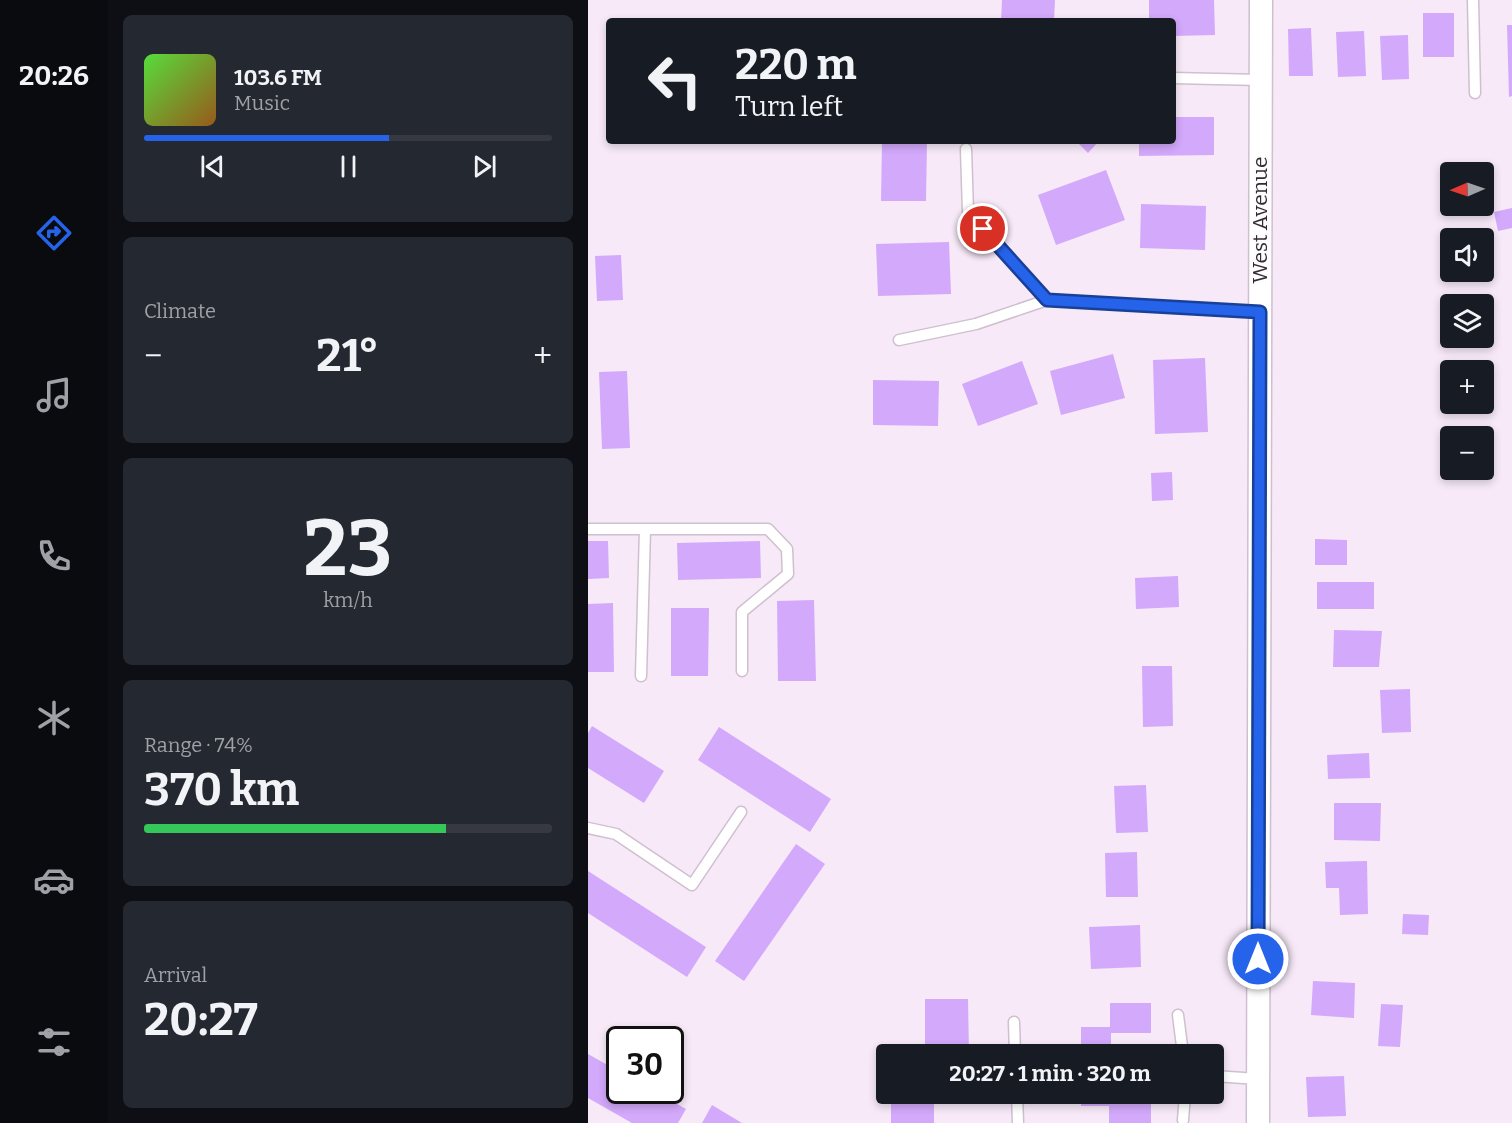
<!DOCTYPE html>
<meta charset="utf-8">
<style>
:root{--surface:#171b24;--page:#242831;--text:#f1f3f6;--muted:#9ea1a6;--line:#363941;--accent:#2563eb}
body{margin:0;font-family:Bitter,serif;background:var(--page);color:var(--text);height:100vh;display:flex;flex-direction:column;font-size:22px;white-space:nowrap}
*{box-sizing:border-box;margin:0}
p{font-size:20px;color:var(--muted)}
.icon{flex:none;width:33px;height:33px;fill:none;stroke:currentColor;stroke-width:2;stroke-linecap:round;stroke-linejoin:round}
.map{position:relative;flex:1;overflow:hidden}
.drawer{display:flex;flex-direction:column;gap:15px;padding:15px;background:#0d0f14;width:480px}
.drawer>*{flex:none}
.guide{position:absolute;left:18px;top:18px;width:570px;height:126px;border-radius:6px;box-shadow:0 3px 9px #0003;background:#171b24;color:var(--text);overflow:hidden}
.needle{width:39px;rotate:268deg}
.tools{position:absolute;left:852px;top:162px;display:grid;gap:12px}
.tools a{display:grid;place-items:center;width:54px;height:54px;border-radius:6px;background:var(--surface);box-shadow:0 3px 9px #0003;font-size:30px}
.speed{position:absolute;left:18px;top:1026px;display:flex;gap:12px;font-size:30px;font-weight:700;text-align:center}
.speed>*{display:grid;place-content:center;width:78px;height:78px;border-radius:50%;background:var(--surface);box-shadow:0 3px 9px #0003;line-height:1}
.speed .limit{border:3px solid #111;border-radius:9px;background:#fff;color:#111}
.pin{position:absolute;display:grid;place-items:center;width:51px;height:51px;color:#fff;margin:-26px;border:3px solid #fff;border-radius:50%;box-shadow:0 2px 6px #0007}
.me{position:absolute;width:66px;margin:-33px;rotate:0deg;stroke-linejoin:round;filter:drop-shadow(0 0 4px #0008)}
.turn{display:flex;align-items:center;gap:21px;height:126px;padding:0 30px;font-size:27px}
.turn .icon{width:78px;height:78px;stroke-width:2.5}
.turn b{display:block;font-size:42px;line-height:51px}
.big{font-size:45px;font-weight:700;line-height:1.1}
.drawer .tile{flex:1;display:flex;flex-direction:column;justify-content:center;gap:9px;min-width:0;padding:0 21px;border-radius:9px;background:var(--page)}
.drawer .dial{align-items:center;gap:0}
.dial b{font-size:78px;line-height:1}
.song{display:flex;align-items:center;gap:18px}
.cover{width:72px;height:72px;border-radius:9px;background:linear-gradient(135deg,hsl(110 70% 55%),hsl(30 70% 35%))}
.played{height:6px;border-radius:3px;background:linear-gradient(90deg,var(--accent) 60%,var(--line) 60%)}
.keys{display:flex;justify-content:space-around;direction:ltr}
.heat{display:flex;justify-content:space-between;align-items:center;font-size:33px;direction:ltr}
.charge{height:9px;border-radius:4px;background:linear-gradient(90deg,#34c759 74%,var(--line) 0)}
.trip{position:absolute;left:288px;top:1044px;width:348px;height:60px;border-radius:6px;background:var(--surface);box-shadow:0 3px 9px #0003;font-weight:700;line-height:60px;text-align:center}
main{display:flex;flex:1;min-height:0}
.dock{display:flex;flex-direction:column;width:108px;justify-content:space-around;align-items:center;background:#090b0e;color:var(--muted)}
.dock .icon{width:42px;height:42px}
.dock .selected{color:var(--accent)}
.dock b{font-size:27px;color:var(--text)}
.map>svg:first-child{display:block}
.building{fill:#d3a9fb}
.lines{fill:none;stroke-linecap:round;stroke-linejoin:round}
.service-casing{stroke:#cec0ce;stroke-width:13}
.minor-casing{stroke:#cec0ce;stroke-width:25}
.service{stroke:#fff;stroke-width:10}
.minor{stroke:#fff;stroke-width:22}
.route-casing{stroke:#184099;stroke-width:15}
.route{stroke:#2563eb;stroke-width:10}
.labels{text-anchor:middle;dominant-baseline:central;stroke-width:4.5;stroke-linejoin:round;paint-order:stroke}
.street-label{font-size:21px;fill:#312b31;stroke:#fdfbfe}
</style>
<main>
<nav class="dock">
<b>20:26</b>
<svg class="icon selected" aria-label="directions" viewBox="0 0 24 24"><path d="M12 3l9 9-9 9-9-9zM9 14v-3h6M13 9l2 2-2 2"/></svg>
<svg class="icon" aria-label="music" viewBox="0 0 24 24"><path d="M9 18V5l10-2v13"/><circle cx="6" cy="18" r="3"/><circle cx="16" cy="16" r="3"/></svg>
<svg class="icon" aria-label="phone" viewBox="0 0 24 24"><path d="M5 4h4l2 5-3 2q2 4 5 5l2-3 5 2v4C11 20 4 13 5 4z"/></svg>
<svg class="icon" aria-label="climate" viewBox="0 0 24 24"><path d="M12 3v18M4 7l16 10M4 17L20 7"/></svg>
<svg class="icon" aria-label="car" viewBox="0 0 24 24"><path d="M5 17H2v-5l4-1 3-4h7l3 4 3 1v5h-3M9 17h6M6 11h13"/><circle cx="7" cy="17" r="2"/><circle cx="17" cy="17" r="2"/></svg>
<svg class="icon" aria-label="filters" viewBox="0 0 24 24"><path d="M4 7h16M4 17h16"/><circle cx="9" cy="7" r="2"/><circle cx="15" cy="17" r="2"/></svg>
</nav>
<section class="drawer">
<div class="tile">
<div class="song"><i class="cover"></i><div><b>103.6 FM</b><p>Music</p></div></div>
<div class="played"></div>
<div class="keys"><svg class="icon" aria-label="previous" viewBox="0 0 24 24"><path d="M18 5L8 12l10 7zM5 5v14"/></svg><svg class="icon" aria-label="pause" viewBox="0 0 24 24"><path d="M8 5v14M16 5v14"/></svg><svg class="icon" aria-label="next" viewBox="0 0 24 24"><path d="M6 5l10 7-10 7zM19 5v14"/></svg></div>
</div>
<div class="tile"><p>Climate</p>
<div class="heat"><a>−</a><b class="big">21°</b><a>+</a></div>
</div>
<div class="tile dial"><b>23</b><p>km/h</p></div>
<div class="tile"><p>Range · 74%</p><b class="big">370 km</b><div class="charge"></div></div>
<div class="tile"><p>Arrival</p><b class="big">20:27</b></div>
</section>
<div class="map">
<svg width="924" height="1123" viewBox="0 0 924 1123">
<rect width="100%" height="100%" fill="#f7e9f8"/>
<!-- building -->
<path class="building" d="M414,0H467L466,21H413Z
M561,0H626L627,35L585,36V21H561Z
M835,13H866V57H835Z
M919,25H924V96L921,97Z
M723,28L725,76H701L700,29Z
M776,31L778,76L750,77L748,32Z
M820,35L821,79L794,80L792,36Z
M585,117H626V155L551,156V141H585Z
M294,141H339L338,201H293Z
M488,141H511L500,153Z
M518,170L537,220L468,245L450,195Z
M553,204L618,206L617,250L552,248Z
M924,208V228L910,231L906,212Z
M361,242L363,294L290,296L288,244Z
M33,255L35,300L9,301L7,256Z
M525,354L537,398L473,415L462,371Z
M617,358L620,432L567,434L565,360Z
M434,361L450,404L390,426L374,384Z
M39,371L42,448L14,449L11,372Z
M285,380L351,381L350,426L285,425Z
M584,472L585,500L564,501L563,473Z
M727,539L759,540V565H727Z
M0,541H20L21,578L0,579Z
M172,541L173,578L90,580L89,543Z
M590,576L591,607L548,609L547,578Z
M729,582H786V609H729Z
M226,600L228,681H190L189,601Z
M25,603L26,672H0V604Z
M83,608H121L120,676H83Z
M746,630L794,631L791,667H745Z
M554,666H584L585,726L555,727Z
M822,689L823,732L794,733L792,690Z
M4,726L76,771L56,803L0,768V733Z
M131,727L243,799L222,832L110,760Z
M781,753L782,778L740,779L739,755Z
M558,785L560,832L528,833L526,786Z
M746,803H793L792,841L746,840Z
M208,844L237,864L156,981L127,961Z
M549,852L550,897H518L517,853Z
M779,861L780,914L752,915L751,888H738L737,862Z
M0,871L118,947L99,977L0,913Z
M815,914L841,915L840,935L814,934Z
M552,925L553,967L503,969L501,927Z
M725,981L767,983L766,1018L723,1015Z
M337,999H380L381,1054H337Z
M522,1003H563V1033H523V1054H493V1027H522Z
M793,1004L815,1005L812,1047L790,1046Z
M0,1054L32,1072V1090H64L98,1109L90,1123H44L0,1098Z
M756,1076L758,1116L720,1117L718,1077Z
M303,1094H346V1123H303Z
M493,1094H523V1103H563V1123H521V1106H493Z
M124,1105L154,1123H114Z"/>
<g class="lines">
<!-- service casing -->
<g class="service-casing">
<path id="service" d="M885,0L887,93
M585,78L673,80
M378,149L380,212L459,300L672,312
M311,340L388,324L459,300
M0,529H180L199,549L200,574L154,612V671
M53,676L57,529
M0,828L28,834L104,885L153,812
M590,1015L595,1054
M426,1022L427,1054
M626,1076L670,1079
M429,1094L430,1123
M595,1120L597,1094"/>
</g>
<!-- minor casing -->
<g class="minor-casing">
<path id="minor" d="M670,1123L673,0"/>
</g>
<!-- service -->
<use href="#service" class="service"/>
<!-- minor -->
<use href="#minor" class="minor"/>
</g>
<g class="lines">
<!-- route casing -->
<g class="route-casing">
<path id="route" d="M395,229L459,300L672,312L670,959"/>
</g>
<!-- route -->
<use href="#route" class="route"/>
</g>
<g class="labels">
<!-- street labels -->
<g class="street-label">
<text transform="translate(672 220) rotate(-90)">West Avenue</text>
</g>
</g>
</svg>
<div class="tools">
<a><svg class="needle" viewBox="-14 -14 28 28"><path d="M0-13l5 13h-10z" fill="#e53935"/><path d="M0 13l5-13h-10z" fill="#9ea1a6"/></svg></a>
<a><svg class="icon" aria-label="sound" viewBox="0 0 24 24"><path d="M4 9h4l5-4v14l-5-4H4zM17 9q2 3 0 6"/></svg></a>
<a><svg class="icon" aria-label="layers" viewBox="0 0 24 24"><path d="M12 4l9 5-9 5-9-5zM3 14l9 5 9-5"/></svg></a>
<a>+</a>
<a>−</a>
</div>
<div class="speed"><div class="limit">30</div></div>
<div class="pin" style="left:395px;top:229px;background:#d93025"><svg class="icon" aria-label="arrive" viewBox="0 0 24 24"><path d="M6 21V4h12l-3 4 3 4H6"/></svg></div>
<svg class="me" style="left:670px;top:959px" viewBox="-20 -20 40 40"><circle r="17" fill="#2563eb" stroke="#fff" stroke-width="3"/><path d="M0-11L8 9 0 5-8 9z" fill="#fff"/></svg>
<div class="trip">20:27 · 1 min · 320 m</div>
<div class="guide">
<div class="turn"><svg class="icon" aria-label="left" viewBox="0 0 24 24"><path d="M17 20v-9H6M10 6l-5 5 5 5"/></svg><div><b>220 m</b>Turn left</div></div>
</div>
</div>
</main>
